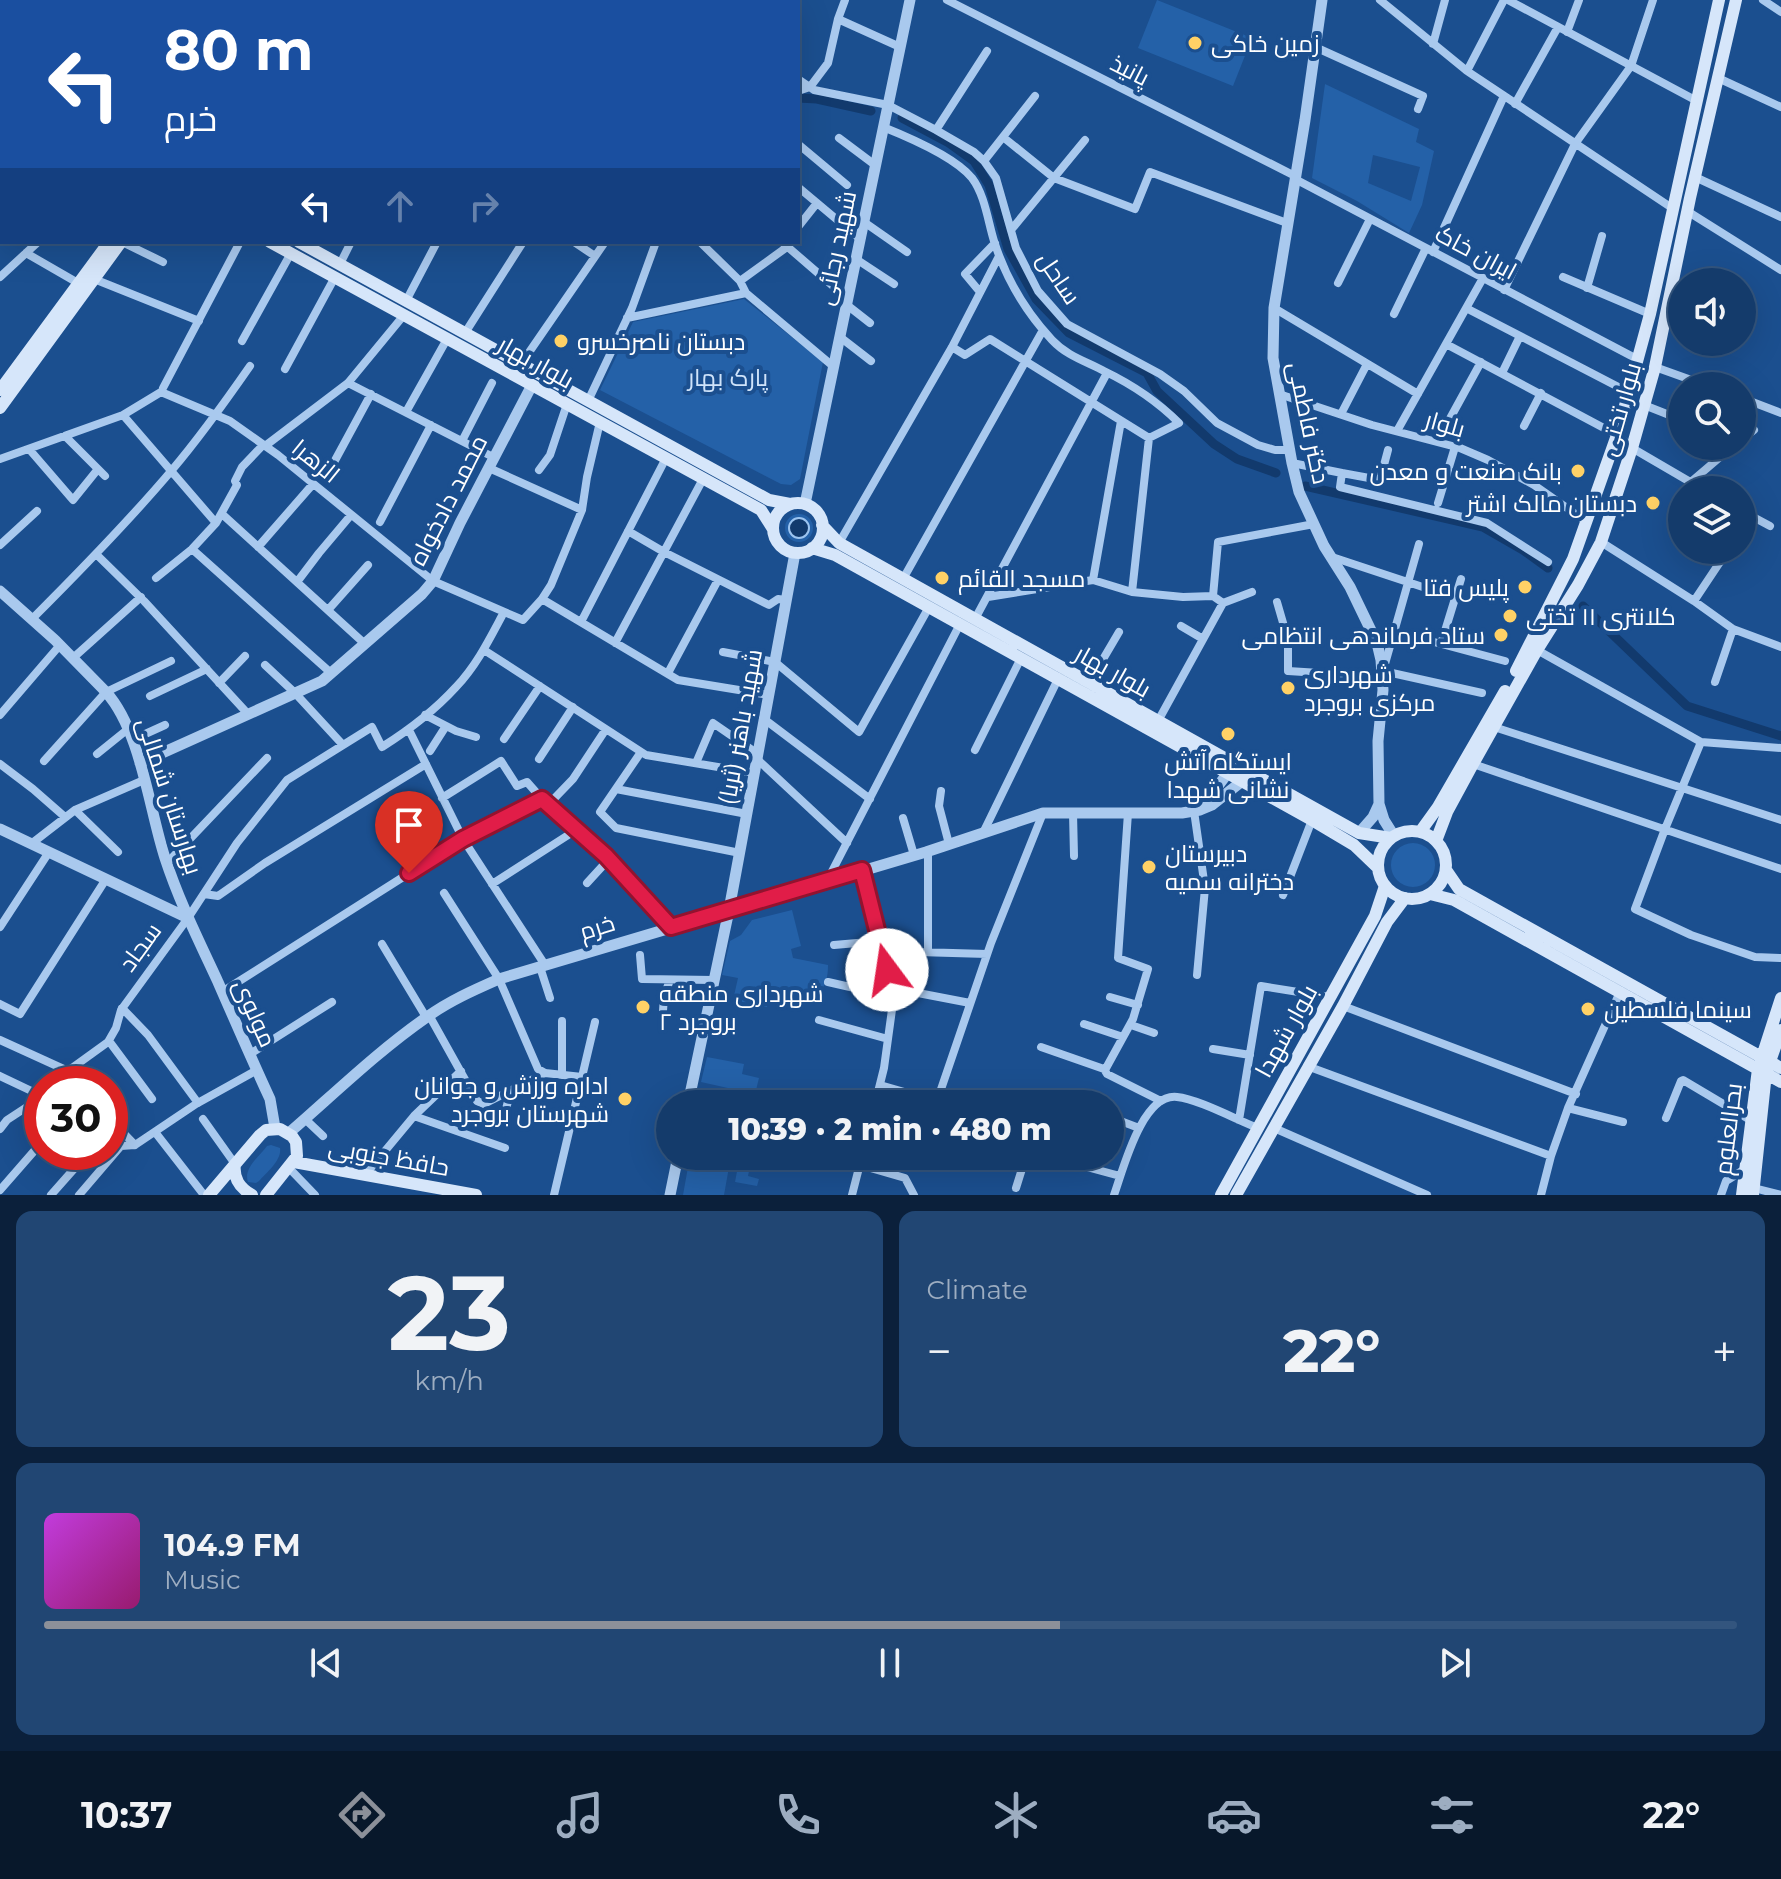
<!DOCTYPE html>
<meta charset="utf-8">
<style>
:root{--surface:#143b6b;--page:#214673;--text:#f1f3f6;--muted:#9dadc1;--line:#33557e;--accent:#8c9099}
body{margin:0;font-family:Montserrat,Cairo,sans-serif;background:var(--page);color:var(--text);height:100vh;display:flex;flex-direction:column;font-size:30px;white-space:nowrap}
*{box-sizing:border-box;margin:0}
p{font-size:26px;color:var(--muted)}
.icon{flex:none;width:44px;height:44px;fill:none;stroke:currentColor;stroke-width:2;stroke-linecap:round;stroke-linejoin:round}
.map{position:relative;height:1195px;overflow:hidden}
.details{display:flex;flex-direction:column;gap:16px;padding:16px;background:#0b203b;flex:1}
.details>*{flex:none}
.guide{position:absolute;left:0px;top:0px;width:800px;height:244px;box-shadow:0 8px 32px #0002,0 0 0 2px var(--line);background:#1a4fa0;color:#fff;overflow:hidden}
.tools{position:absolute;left:1668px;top:268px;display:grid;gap:16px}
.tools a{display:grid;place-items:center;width:88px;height:88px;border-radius:50%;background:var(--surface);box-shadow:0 8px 32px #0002,0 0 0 2px var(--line);font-size:40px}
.speed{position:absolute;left:24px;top:1066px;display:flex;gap:16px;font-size:40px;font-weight:700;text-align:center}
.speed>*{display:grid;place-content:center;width:104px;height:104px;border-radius:50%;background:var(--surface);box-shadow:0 8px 32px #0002,0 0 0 2px var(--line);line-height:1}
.speed .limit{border:12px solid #d22;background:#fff;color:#111}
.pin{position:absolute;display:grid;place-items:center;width:68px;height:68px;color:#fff;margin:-82px -34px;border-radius:50% 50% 50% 0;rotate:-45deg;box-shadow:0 0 8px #0007}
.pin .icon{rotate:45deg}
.me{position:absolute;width:88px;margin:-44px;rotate:346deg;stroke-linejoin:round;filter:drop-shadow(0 0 6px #0008)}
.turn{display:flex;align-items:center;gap:28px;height:168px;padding:0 32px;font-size:36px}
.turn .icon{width:104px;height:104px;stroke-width:2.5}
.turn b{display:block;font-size:56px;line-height:68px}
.lanes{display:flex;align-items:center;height:76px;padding:0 32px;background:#0003;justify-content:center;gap:40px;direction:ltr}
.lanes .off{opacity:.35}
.big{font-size:60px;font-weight:800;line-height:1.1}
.details .tile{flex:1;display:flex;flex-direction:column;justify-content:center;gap:12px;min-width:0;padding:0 28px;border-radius:16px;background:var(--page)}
.details .dial{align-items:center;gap:0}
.dial b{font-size:104px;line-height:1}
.song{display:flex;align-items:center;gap:24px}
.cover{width:96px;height:96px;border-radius:12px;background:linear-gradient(135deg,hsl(290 70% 55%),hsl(320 70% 35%))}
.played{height:8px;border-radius:4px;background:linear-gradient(90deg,var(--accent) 60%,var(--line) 60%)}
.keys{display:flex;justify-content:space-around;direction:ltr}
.heat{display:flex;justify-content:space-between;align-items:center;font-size:44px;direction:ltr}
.details .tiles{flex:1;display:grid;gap:16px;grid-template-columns:1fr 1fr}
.tile:last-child{grid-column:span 2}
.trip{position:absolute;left:656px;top:1090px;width:468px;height:80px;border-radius:40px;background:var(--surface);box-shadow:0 8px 32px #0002,0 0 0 2px var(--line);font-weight:800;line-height:80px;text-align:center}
.menu{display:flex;height:128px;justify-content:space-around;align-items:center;background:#08182b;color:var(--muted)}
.menu .icon{width:56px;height:56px}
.menu .on{color:var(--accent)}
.menu b{font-size:36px;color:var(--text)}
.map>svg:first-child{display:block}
.green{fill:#2461a8;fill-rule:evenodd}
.water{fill:#123a6d;stroke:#9cc4f0;stroke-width:2}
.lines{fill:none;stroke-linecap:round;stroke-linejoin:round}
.canal{stroke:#123a6d;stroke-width:9}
.minor{stroke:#a9c9ee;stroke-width:8}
.tertiary{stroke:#a9c9ee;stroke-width:11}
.secondary{stroke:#d6e6fa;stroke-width:12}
.route-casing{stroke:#92132f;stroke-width:20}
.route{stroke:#e11d48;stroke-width:14}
.poi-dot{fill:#ffd166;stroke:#1b4f8f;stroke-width:3}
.labels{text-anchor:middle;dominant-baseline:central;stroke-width:8;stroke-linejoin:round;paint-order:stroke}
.poi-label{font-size:24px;fill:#fff;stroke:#1b4f8f;text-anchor:start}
.street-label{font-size:24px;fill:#fff;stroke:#1b4f8f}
.park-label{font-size:24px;fill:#cfe3fa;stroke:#1b4f8f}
</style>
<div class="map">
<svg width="1781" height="1195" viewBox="0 0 1781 1195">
<rect width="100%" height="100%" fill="#1b4f8f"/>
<!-- green -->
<path class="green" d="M1157,0L1252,38L1233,86L1138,48Z
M1325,84L1419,129L1416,142L1434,151L1422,205L1409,233L1357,201L1312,178ZM1373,155L1420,167L1411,201L1368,183Z
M744,299L823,362L800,479L791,485L781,484L600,390L633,322Z
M785 528a14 14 0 1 1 28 0a14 14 0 1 1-28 0Z
M1391 865a22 22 0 1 1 44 0a22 22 0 1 1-44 0Z
M792,910L801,946L791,949L793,958L828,965C828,977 826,986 817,996L772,986L767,1007L733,1000L738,978L722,975L730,941L741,935L752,920Z
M707,1057L744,1064L742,1074L759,1078L755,1094L701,1082Z
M271,1145L280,1148C282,1160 267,1172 259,1181L256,1183L248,1182C243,1168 259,1157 267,1146Z
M690,1156H731L724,1195H683Z
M740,1156H752L748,1176L759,1179L757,1186L735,1182Z"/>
<!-- water -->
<path class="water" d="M789 528a10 10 0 1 1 20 0a10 10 0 1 1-20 0Z"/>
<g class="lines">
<!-- canal -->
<path class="canal" d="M438,0L441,2
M798,98L817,99L871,111
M902,118L949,143L974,161L989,185L1008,249L1036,299L1069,333L1147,373L1157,391L1214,444L1237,459L1276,473
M1305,486L1483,527L1523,550L1548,568
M1583,606L1687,706L1781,736"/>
<!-- minor -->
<path class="minor" d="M88,0L93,2
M208,0L211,2
M288,0L292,2
M408,0L411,2
M453,0L456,2
M542,0L545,2
M681,0L684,2
M947,0L1295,176
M1380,0L1467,71L1672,208
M1508,0L1697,101
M1763,0L1781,12
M61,2L62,0
M165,2L166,0
M195,2L197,0
M488,2L489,0
M566,2L567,0
M643,2L644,0
M711,2L712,0
M759,2L761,0
M838,19L900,47
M1567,32L1579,0
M1433,44L1445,0
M1315,47L1423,96L1418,109
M1467,71L1504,0
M1718,78L1781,107
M798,79L814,90L888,105L936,130L974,152L984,161L996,178L1016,248L1038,291L1067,324L1160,374L1184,391L1217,423L1258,445L1275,450H1289
M798,91L810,87L828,63L838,19L845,0
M1515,104L1558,27
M883,127C908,137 955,157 972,178C985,195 988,222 994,241C1006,279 1026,312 1052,340C1067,356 1085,361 1104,371C1131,384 1157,401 1179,423L1149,438
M936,130L987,51
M1003,137L1054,178L1135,209L1150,172L1287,223
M839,138L875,165
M798,144L847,185
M0,160L2,161
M984,161L1035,96
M1695,177L1781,217
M1295,179L1639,360
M798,187L860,239
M1687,211L1781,270
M864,222L907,252
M798,227L817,203
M1011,230L1085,140
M122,242L163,262
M574,242L595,256
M700,242L740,281L746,293
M782,242L848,299
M1433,252L1504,96
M26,253L78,283
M856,259L894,284
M340,264L351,242
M0,277L38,242
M1563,277L1650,314
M94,279L199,321
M740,281L787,247
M1338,283L1370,219
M1587,288L1602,236
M1504,290L1575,144L1631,66L1653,0
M980,292L965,274L995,243
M406,301L437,242
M847,305L870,323
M1274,308L1418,394
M1466,308L1630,393
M1394,314L1426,248
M627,318L746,293L834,367
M465,333L523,242
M840,337L871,361
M242,341L291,253
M1446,344L1617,435L1632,448L1704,490
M952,347L965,355L990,339L1149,438
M521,364L605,242
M1655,367L1708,386
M285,369L335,277
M1502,373L1520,336
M348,383L495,458
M163,388L240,242
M1279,394L1372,425L1460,448L1488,460L1534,485L1587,522
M1742,398L1781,413
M588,401L632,308L656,242
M1644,405L1682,420
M406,412L447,339
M1341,414L1367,364
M123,415L216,523
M1447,424L1481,362
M1524,426L1541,393
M1397,431L1483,278
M65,436L105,476
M1742,439L1754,430
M462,441L492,383
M265,446L348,383L404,315
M29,449L73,500L98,469
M0,459L123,415L161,392L230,421L278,455L433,581L523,620L542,599L551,585L582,510L587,477L600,422
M1292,463L1342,473L1340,487L1487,523L1548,562
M489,468L582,510
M539,470L550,455L567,404
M1342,473L1380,480L1388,450
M326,477L371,394
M1692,481L1733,446
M1438,503L1455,447
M1742,511L1770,526
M222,514L365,644
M380,522L431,425
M1742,528L1750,517
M628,531L664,552L769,605L778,599L786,600
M1681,531L1682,530
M1601,542L1694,601L1733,629L1781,647
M839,543L952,347L999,256
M1419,544L1383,671L1482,693
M0,545L37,511
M258,547L313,484
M192,549L331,673
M96,554L144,601L248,714
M1332,557L1456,598
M156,578L192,549L216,523L237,485L235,481L242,467L263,445
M903,579L1043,330
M1093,580L1121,421
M297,582L319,553L351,515
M1132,592L1149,438
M1213,596L1218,542L1314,524
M988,597L1093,580L1132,592L1183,597L1213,596L1223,603
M542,599L678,680L769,695
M1694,601L1728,550
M1277,602L1288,640V671L1383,677
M328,610L368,565
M32,619C80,571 128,522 172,470C200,437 225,402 250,366
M975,619L1107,373
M581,622L666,458
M1181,626L1203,639
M1393,631L1505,661
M615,643L703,479
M1441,644L1461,579
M484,650L646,755L754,773
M1537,650L1701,742L1781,748
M723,652L775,662L859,732L929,607
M73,658L141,597
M265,665L295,693L343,745
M668,673L718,580
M1715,682L1733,629
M219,683L245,656
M1089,683L1119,632
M150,696L207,669
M0,715L60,645
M425,715L456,731L476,737
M764,719L870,799
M1158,721L1223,603L1252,592
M1494,727L1781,820
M409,730L463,839L545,965
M504,739L540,686
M132,740L165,725
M1701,742L1665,829L1635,909L1691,935L1755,957L1781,958
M975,750L1021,658
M430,751L446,726
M641,752L600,812L616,828L740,853
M97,754L128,729
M539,759L573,707
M757,759L847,843
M44,761L106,692L171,661
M696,763L713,723L758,754
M0,764L33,789L65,817
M1473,764L1781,869
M616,789L747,814
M941,791L939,806L949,844
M442,798L501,761L517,786L527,782L542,799L606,856L671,927
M548,805L573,779L606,729
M75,810L118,852
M1194,811L1205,888L1197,975
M1073,813L1074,856
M903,818L914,855
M983,833L1058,679
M31,844L75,810L144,780
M167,863L267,758
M862,870L894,995L884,1068L875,1104
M827,881L960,624
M587,883L609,859
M492,884L576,830
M444,893L499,979L538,1069L545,1073L582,1077
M204,894L218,896L265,863L426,764
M1283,895L1312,820
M0,927L49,852
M382,944L426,1017
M834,945L880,941
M883,951L987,954
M928,952V851
M640,955L642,979L714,980
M540,967L550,998
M828,982L894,997
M892,988L970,1003
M222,992L463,839L542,799
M1110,997L1138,1005
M0,1004L20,1014L106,879
M1343,1006L1576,1094
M122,1008L148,1035L198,1103
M663,1011L664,996L670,980
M429,1015L477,1101L484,1104L545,1073
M819,1020L888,1039
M1084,1024L1123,1037
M1131,1025L1154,1033
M0,1040L68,1071
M109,1041L152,1099
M1041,1047L1104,1069L1107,1074L1161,1101
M1213,1049L1250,1055
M250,1054L332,1002
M1307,1066L1551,1156
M1105,1070L1133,1019L1148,969L1118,958L1128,813
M66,1073L77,1084
M562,1075V1021
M0,1076L42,1096
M55,1084L72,1068L108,1042L116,1028L121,1010L188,918L237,843L287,780L372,727L382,747C409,730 435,710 456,687C477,665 490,638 504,612
M880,1085L946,1104
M937,1101L991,943L1043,813
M1568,1108L1623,1122
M414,1116L505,1148
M1110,1117L1139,1128
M1666,1118L1681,1081L1683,1080L1752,1121
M110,1119L135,1145
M203,1119L235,1164
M305,1119L323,1136
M1239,1120L1261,986L1330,997
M502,1124L511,1090
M1274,1128L1427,1195
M0,1129L7,1120L42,1097
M155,1132L204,1195
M1046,1156L1120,1176
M860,1165L905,1178L914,1195
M289,1168L315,1195
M365,1175L414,1116L461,1071
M1016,1188L1026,1156
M1754,1188L1781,1195
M0,1190L42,1142
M51,1195L89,1152
M79,1195L121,1146L135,1145L196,1104L257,1070
M554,1195L595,1022
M852,1195L862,1156
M1114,1195C1123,1170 1142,1093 1177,1097C1198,1099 1237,1120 1258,1128
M1541,1195L1551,1156L1568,1108L1620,992
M1721,1195L1726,1181L1745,1169"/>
<!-- tertiary -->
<path class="tertiary" d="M1322,0L1305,120L1274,308L1273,358L1292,463L1299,492L1324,546L1350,587L1377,643L1381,660L1383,690L1378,741L1379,804L1384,820L1394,836
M805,504L910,0
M0,591L55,640L106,692C141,731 149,809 165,858C179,901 199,941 218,982C235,1021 252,1060 270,1099L275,1128
M140,763L322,681L422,594L433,581L460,523L532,385
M1227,774L1200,810L1212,805L1241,782
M0,829L188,918
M1359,833L1373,817L1379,804
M688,1104L729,910L795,553
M289,1133C334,1094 378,1051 427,1017C449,1001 474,990 499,979L926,852L1043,813H1182L1200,810
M670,1195L678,1156"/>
<!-- secondary -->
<path class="secondary" d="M304,2L305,0
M316,2L318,0
M0,74L2,75
M0,91L2,92
M270,242L761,510L773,529
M299,242L769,500L790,504
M0,390L109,242
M0,408L121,242
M773 528a25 25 0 1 1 50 0a25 25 0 1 1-50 0Z
M822,525L839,543L1359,833L1391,838
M812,548L835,555L1312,820L1354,845L1378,868
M1516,671L1573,559L1617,435L1650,314L1719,0
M1378 865a34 34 0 1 1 68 0a34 34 0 1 1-68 0Z
M1420,832L1438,807L1505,691
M1436,841L1447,812L1473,764L1537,650L1578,585L1601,542L1632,448L1655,367L1690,198L1736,0
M1446,870L1459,889L1781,1068
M1430,894L1454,900L1781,1082
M294,1162L476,1195
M235,1164C233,1179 240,1188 252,1195
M209,1195L260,1135L266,1130L280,1129L292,1136L296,1142L297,1156L266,1195
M1221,1195L1375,916L1385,886
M1236,1195L1343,1006L1387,922L1405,898
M1742,1195L1758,1069L1781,998
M1753,1195L1766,1073L1781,1030"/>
</g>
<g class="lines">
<!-- route casing -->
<g class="route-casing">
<path id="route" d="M409,873L463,839L542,799L606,856L671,927L862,870L887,970"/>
</g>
<!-- route -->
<use href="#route" class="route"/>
</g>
<!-- markers -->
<g class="poi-dot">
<circle cx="1195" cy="43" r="8"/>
<circle cx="561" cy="341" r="8"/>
<circle cx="1578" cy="471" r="8"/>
<circle cx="1653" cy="503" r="8"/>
<circle cx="942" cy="578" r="8"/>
<circle cx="1525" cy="587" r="8"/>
<circle cx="1510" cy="616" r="8"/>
<circle cx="1501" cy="635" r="8"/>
<circle cx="1288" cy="688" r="8"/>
<circle cx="1228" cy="734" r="8"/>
<circle cx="1149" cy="867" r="8"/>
<circle cx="643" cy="1007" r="8"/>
<circle cx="1588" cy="1009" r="8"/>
<circle cx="625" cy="1099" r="8"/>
</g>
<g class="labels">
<!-- poi labels -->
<g class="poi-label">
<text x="1211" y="43">زمین خاکی</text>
<text x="577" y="341">دبستان ناصرخسرو</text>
<text x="1562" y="471" text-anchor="end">بانک صنعت و معدن</text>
<text x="1637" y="503" text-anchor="end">دبستان مالک اشتر</text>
<text x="958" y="578">مسجد القائم</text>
<text x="1509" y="587" text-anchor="end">پلیس فتا</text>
<text x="1526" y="616">کلانتری ۱۱ تختی</text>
<text x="1485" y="635" text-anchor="end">ستاد فرماندهی انتظامی</text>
<text x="1304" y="674">شهرداری<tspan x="1304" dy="28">مرکزی بروجرد</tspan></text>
<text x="1228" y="761" text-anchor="middle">ایستگاه آتش<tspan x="1228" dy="28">نشانی شهدا</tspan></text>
<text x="1165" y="853">دبیرستان<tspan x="1165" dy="28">دخترانه سمیه</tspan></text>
<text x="659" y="993">شهرداری منطقه<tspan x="659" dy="28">۲ بروجرد</tspan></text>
<text x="1604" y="1009">سینما فلسطین</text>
<text x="609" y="1085" text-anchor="end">اداره ورزش و جوانان<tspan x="609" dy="28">شهرستان بروجرد</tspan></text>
</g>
<!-- street labels -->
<g class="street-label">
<text transform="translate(1130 70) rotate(27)">پانیذ</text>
<text transform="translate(836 248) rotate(-78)">شهید رجائی</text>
<text transform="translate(1476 252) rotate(28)">ایران خاک</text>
<text transform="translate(1059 278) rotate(56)">ساحل</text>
<text transform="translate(536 362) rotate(29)">بلوار بهار</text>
<text transform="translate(1620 409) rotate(-74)">بلوار تختی</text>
<text transform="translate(1309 423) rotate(78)">دکتر فاطمی</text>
<text transform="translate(1445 424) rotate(16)">بلوار</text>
<text transform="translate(316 461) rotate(39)">الزهرا</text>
<text transform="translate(448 500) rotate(-63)">محمد دادخواه</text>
<text transform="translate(1113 671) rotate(29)">بلوار بهار</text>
<text transform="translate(740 727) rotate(-80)">شهید باهنر (ثریا)</text>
<text transform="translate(170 796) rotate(72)">بهارستان شمالی</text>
<text transform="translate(597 927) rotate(-17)">خرم</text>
<text transform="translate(140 947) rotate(-54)">سجاد</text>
<text transform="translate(255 1013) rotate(66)">مولوی</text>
<text transform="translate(1286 1031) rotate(-61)">بلوار شهدا</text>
<text transform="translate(1728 1129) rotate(-83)">بحرالعلوم</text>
<text transform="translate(389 1157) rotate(10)">حافظ جنوبی</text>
</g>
<!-- park labels -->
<g class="park-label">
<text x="728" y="377">پارک بهار</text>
</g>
</g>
</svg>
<div class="tools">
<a><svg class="icon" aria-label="sound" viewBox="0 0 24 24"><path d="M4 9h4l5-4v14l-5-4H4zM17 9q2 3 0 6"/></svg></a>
<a><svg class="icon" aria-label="search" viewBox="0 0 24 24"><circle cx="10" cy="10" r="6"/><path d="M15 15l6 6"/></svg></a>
<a><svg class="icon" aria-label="layers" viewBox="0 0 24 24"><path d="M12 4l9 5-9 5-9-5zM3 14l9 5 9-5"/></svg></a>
</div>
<div class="speed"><div class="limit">30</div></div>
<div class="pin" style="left:409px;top:873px;background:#d93025"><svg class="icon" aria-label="arrive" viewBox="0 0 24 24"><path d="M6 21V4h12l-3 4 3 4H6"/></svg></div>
<svg class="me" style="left:887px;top:970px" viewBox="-20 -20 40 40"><circle r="19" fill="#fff"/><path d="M0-13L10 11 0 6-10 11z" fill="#e11d48"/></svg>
<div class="trip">10:39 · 2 min · 480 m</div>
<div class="guide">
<div class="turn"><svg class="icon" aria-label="left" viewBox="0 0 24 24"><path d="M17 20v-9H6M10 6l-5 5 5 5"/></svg><div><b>80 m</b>خرم</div></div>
<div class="lanes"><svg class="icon" aria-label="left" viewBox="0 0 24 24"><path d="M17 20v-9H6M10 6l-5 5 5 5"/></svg><svg class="icon off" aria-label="ahead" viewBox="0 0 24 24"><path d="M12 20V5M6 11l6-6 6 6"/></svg><svg class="icon off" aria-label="right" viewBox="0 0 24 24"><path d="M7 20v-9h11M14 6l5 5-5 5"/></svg></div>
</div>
</div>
<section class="details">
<div class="tiles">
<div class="tile dial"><b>23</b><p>km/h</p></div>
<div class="tile"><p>Climate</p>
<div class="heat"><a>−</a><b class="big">22°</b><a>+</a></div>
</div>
<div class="tile">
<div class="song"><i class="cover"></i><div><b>104.9 FM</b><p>Music</p></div></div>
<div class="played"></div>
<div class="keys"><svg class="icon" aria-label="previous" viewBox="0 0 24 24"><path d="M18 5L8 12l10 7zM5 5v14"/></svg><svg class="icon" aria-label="pause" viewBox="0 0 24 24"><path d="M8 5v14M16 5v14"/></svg><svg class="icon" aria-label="next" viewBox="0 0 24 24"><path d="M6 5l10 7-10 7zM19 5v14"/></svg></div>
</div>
</div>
</section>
<nav class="menu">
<b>10:37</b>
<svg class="icon on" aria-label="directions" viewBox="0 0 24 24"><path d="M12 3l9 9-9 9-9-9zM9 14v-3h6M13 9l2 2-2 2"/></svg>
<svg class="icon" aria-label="music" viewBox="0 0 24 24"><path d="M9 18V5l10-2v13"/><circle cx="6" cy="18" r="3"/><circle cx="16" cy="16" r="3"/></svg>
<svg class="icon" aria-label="phone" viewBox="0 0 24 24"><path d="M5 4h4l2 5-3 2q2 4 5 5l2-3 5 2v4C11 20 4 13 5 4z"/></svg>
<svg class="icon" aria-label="climate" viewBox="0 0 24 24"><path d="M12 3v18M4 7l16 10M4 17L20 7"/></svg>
<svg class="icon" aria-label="car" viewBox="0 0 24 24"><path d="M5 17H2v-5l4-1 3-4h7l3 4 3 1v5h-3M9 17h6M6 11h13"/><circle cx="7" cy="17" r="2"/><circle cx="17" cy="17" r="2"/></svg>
<svg class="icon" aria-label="filters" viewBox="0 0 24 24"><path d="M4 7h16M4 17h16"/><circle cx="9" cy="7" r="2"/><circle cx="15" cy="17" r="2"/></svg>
<b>22°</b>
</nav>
